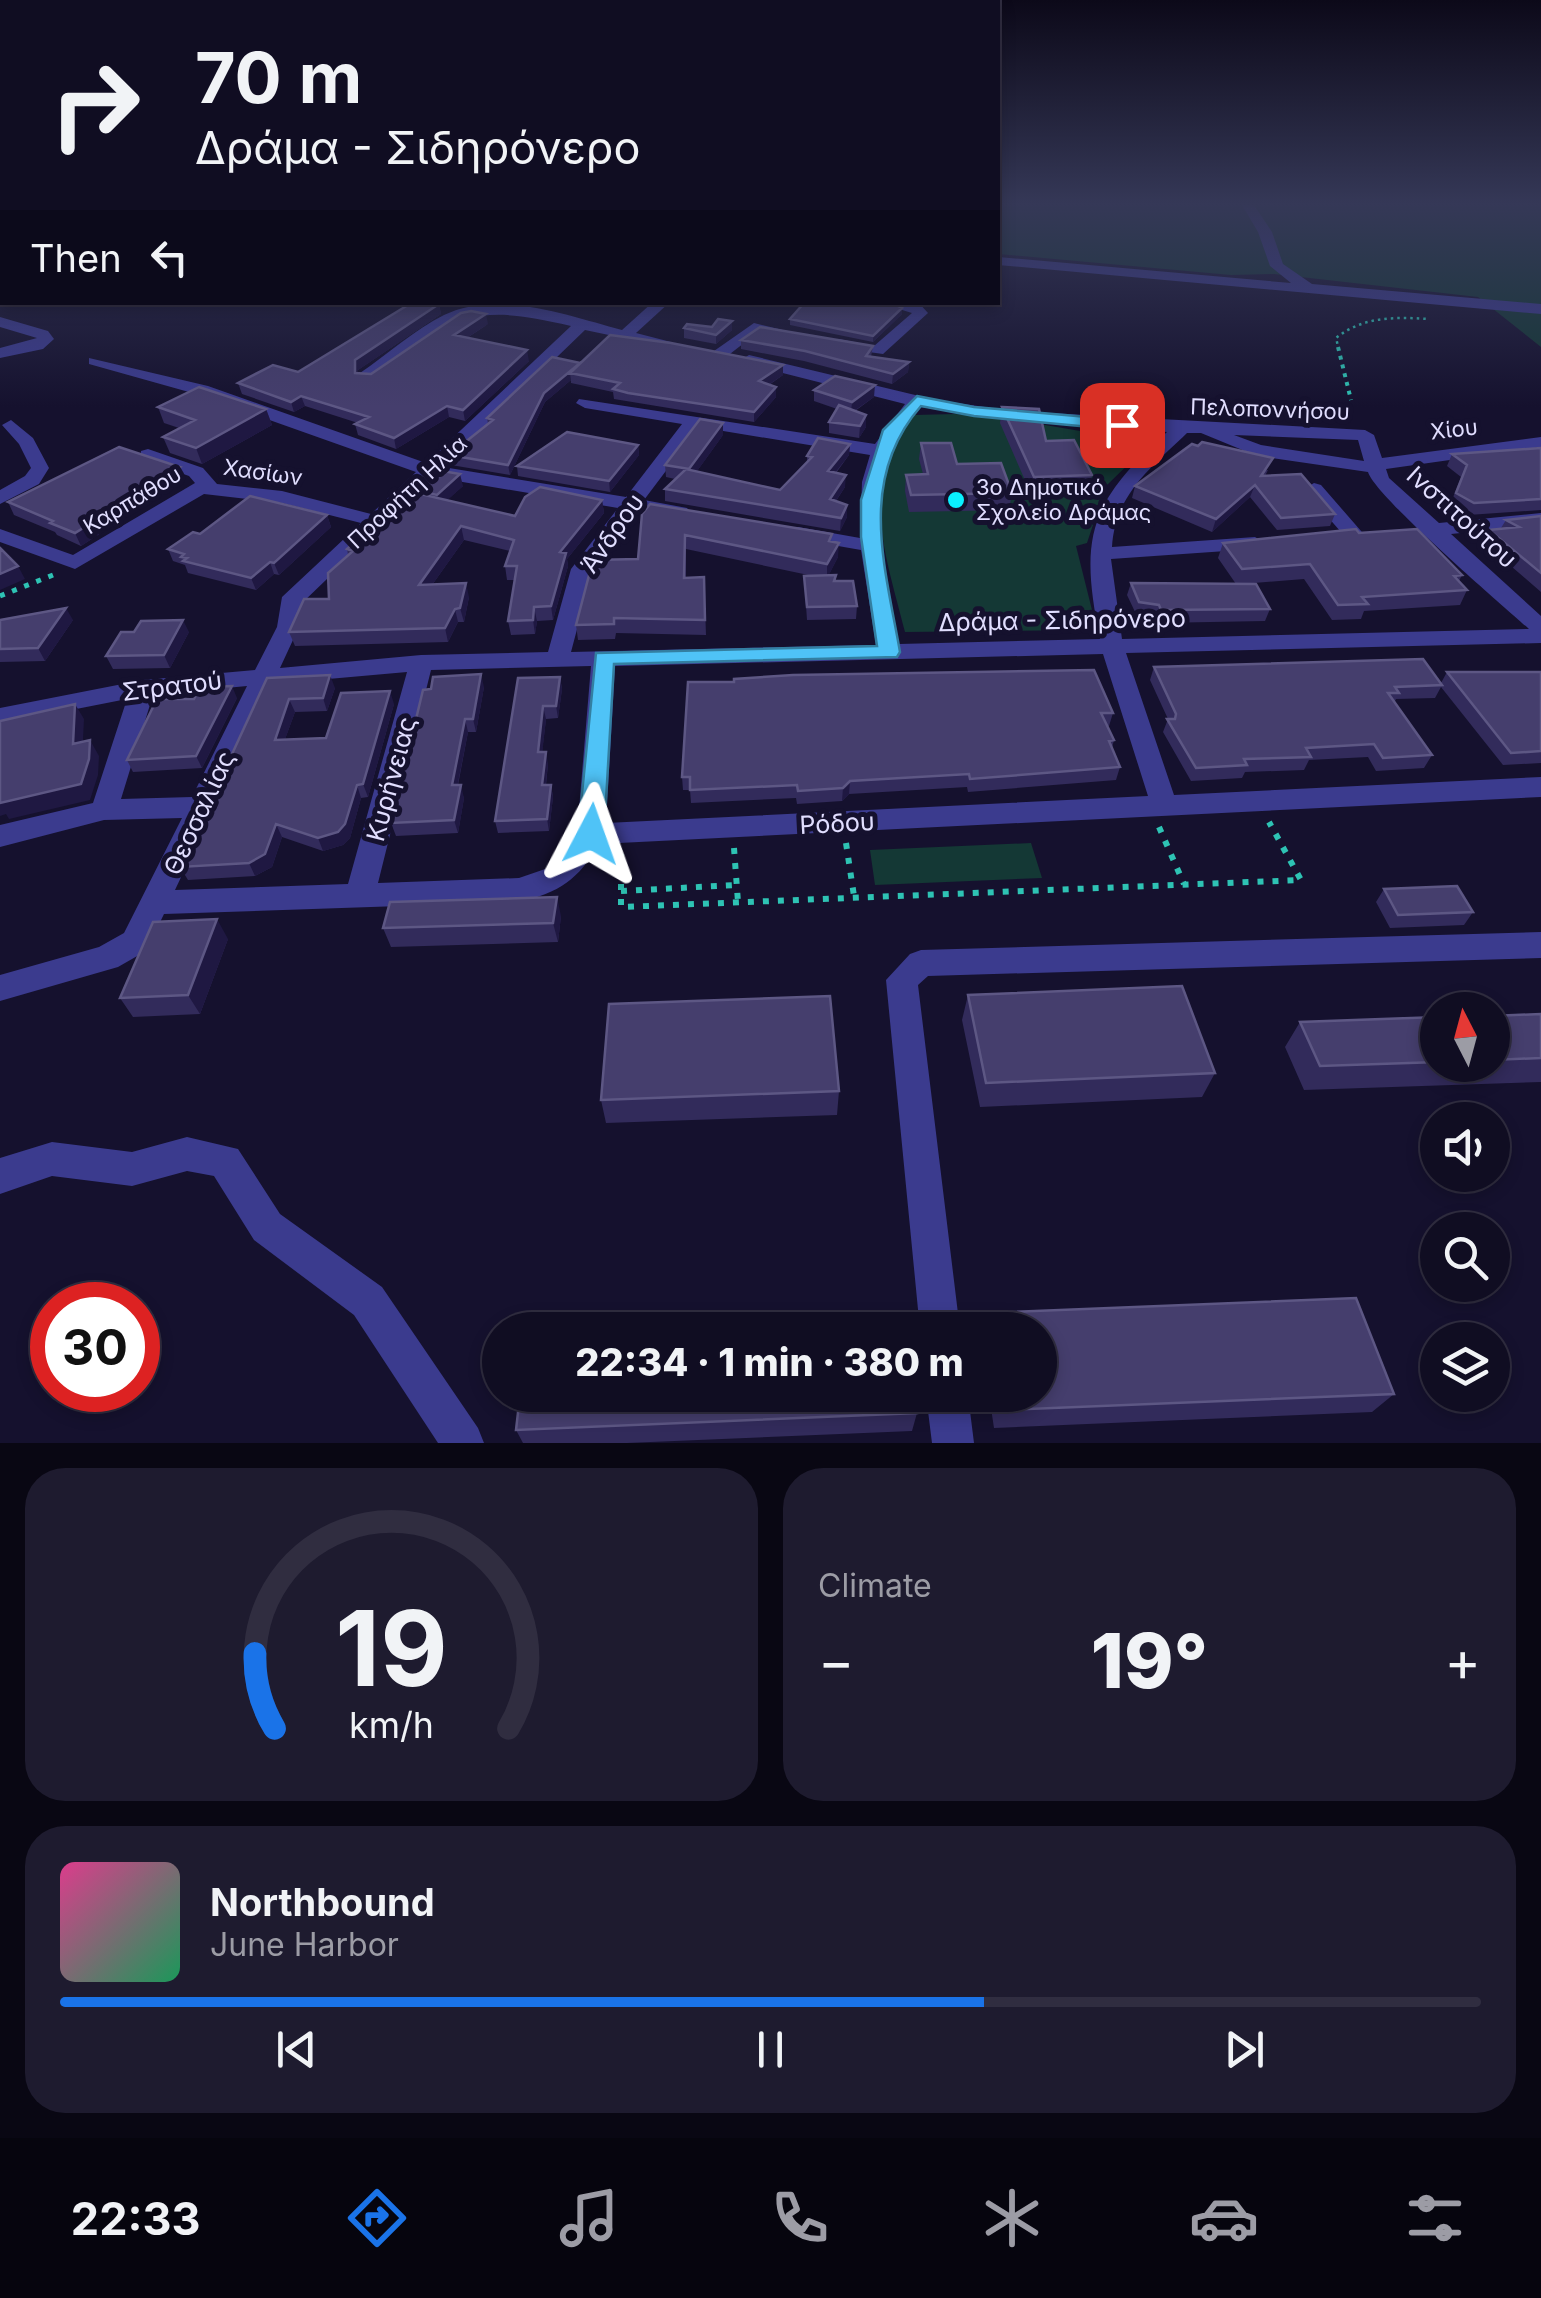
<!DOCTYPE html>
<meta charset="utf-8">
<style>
:root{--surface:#100d22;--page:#1e1b2f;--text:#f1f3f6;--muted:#9c9ca5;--line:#302d40;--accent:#1a73e8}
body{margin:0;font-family:Inter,sans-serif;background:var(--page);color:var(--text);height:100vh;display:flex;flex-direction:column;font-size:38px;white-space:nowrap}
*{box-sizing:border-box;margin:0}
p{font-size:32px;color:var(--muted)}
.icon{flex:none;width:55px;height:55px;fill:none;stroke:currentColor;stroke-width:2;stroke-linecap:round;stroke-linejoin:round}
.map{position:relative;height:1443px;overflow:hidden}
.details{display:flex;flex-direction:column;gap:25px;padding:25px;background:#090713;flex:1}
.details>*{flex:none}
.guide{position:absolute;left:0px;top:0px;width:1000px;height:305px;box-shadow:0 5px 15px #0003,0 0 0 2px var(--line);background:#100d22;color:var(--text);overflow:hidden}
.needle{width:65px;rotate:354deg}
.controls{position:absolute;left:1420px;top:992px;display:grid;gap:20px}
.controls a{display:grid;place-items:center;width:90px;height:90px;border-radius:50%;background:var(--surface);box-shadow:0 5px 15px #0003,0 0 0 2px var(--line);font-size:50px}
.speed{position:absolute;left:30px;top:1282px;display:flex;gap:20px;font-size:50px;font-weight:700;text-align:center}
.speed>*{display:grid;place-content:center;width:130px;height:130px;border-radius:50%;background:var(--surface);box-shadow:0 5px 15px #0003,0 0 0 2px var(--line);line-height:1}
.speed .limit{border:15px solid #d22;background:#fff;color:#111}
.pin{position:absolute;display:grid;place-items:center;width:85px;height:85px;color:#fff;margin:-42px;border-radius:20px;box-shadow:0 5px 15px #0006}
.me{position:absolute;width:110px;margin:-55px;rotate:4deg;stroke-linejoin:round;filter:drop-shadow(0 0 8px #0008)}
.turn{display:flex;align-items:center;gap:35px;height:210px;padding:0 30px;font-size:45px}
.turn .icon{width:130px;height:130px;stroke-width:2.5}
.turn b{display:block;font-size:70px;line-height:85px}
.then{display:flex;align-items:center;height:95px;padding:0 30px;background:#0003;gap:20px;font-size:38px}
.big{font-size:75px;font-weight:800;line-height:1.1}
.details .card{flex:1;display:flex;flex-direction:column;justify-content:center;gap:15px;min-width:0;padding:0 35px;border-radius:40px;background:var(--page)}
.details .dial{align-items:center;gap:0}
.dial svg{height:260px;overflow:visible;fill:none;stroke:var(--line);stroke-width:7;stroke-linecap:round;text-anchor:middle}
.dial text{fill:var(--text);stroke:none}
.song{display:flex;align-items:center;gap:30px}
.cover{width:120px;height:120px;border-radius:15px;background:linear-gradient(135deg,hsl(330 70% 55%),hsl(150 70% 35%))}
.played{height:10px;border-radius:5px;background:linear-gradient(90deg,var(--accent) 65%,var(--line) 65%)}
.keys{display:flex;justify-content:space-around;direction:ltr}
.heat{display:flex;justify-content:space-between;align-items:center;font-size:55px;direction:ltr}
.details .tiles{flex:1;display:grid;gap:25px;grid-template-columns:1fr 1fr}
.card:last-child{grid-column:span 2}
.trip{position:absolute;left:482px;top:1312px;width:575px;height:100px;border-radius:50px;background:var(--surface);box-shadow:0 5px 15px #0003,0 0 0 2px var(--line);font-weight:800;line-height:100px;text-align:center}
.tabs{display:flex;height:160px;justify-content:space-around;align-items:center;background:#06050e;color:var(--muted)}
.tabs .icon{width:70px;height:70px}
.tabs .on{color:var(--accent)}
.tabs b{font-size:45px;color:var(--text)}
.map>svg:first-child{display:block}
.green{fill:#143835}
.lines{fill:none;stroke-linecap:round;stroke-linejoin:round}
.path-far3{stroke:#2ec3b4;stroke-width:2.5;stroke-dasharray:2.5 4;stroke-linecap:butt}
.path-far2{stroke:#2ec3b4;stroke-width:4;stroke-dasharray:4 5;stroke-linecap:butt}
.path-far1{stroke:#2ec3b4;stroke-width:5;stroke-dasharray:5 8;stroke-linecap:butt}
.path{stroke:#2ec3b4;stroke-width:6;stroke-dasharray:6 9;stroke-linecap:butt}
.minor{fill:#3b3b8e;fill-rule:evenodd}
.wall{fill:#322b5b}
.shaded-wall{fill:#1f1842}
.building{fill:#453e6d;stroke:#5d5784;stroke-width:2.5}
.route{fill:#4fc3f7;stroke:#337fa1;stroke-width:2.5}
.poi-dot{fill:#0af0ff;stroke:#15112e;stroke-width:4}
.labels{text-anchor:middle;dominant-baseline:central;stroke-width:10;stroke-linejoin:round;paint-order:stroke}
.far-street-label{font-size:22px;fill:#e1deff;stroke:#15112e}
.far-poi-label{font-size:22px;fill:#e1deff;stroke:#15112e;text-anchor:start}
.street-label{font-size:25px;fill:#e1deff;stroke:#15112e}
</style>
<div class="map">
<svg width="1541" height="1443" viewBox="0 0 1541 1443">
<rect width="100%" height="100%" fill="#15112e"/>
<!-- green -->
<path class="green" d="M998,205H1541V347L1478,297L1274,274L1231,275L998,254Z
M955,414L1004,418L1150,443L1106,486L1087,543L1076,546L1097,630L905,632C886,555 857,485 914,415Z
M1031,843L1042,878L875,885L870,850Z"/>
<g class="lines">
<!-- path-far3 -->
<path class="path-far3" d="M1339,350L1336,338C1363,316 1396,317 1429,319"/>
<!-- path-far2 -->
<path class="path-far2" d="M1338,347L1351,400"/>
<!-- path-far1 -->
<path class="path-far1" d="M0,596L53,575"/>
<!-- path -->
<path class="path" d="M1159,827L1184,884
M846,843L854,896
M734,848L738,902
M621,854V907L1301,880L1269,822
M621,891L737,885"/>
<!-- minor -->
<path class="minor" d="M1242,205H1254L1272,232L1283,264L1312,284L1541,304V314L998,265V257L1291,283L1270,266L1258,232Z
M653,302H670L636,333L671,342V348L585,330L443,467L626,497L682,424L585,408L576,403L579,399L875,444L905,404L743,363L741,360L749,355L936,400L1013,411L1365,430L1374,435L1382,458L1541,437V447L1386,469L1389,478L1439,523L1541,513V525L1451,534L1541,616V643L1126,653L1174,795L1541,777V797L599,844C579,879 559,893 519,902L164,914L146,951L118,967L0,1001V975L99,947L124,933L182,818L104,820L0,847V825L93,803L127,699L0,724V708L143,680L255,670L277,627L282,597L361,523L282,503L204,494L75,569L0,542V529L73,555L195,483L189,476L141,459V451L148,449L203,468L217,484L282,491L371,514L416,472L196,394L89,364V358L208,386L426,463L571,326C462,300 456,320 372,381H360V373C388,354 414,330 444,315C497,289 569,316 622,330ZM921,407L1013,421L1167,432C1089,503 1079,536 1100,639L899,644C884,564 857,473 921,407ZM699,427L870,455L862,482L860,538L798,527L788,533L798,539L861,550L876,645L571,652L593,569L636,511L680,518L690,512L687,508L644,500ZM1187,433H1201L1257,456L1368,472C1376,497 1499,602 1529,629L1122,639L1111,559L1255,549L1265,543L1255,537L1112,547C1115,494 1152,467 1187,433ZM1234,435L1358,440L1364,461L1261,445ZM433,477L618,508L571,569L548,652L421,655L280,668L299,627L301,604ZM1103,654L1148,796L606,823L615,666ZM591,666L577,833L551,867L519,878L378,883L431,670ZM407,672L348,884L175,890L272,684ZM247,686L192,797L121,799L153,695Z
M876,302H918L928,313L883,354L833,347L831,344L839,339L874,346L912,313Z
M0,317L48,331L54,339L43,349L0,358V348L37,338L0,327Z
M754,323L808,336L800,341L757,333L726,357H714V351Z
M11,420L33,438L49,468L39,484L0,504V490L25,476L31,468L19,444L2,425Z
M1314,483L1321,485L1361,531L1364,535L1361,539H1347L1307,493L1304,489Z
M1541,932V958L928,976L918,985L960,1330H920L886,980L910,954L921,950Z
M187,1137L238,1149L280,1214L382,1287L478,1428L484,1443H438L354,1315L254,1240L214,1176L187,1171L132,1186L52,1176L0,1194V1158L52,1142L132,1152Z
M926,1395H968L974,1443H932Z"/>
</g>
<!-- wall -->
<path class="wall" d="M439,304L441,314L358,370V373L371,374L488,324L467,338L529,361L465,421L449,417L396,449L358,435L355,424L358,423L305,406L294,412L242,394L238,383L298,372Z
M902,314L873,342L790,325V319Z
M712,327L732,330L716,344L684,338V328Z
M741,340L873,346L871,357L909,362L908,372L892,384L804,361L741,349Z
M580,363L783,365V375L769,385L776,387V397L754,422L614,399L613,392L571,383V380L545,402L510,475L451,465L449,455L488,424L487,418Z
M814,390L874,397L855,411L866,415V427L859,438L829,433V422L837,409L814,401Z
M158,407L266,409L272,425L202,464L170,453L163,437L179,428L164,423Z
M1002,407L1092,475L1089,492L1031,494L1000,423Z
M723,435L697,471L780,490L807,463V456L850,444L849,455L836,473L845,487L836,501L847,505V517L840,531L665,501V489L675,479L666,477L665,465Z
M921,443L1012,493L1009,510L909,512L905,491L906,475L923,474L919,459Z
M638,445L639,455L610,492L518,476L517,466Z
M1541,448V510L1468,515L1450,505L1461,477L1447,466L1452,454Z
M180,467L185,478L81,546L57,535L55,532L14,515L8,502Z
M1268,470L1265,476L1335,514L1330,526L1277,530L1250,497L1212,532L1132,498L1135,486Z
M463,486L447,500L515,516L602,500L604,513L567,559L568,566L553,620L537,621L535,634L511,635L508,621L515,580H507L505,566L510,551L464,540L432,585L469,597L464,622H458L448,642L295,646L289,632L329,599L348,555L347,549L411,493V489Z
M642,514L832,541L838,557L828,576L836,575V581L857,606L856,619L807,620L804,576H813L686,549V578L704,577L706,635L616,633L615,639L578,640L576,625L638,559Z
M327,515L331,527L279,575L274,574L256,590L188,573L185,565L173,561L168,549L200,534Z
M1541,516V592L1483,542L1489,530L1501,528L1506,520Z
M1359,533L1462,575L1459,581L1467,590L1460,605L1364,611L1361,619L1332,620L1304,579L1242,584L1270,609L1265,621L1157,623L1155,618L1136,614L1127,595L1131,583L1236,584L1218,558L1223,543Z
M0,620H73L45,661L0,662Z
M189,632L170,668L113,669L106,656Z
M1154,667L1441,683L1447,672H1541V763L1503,765L1441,687L1435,698L1396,699L1394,703L1432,755L1424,768L1376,771L1368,757L1309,760L1304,770L1245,772L1242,778L1191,781L1163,732L1168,719L1150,680Z
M560,677L562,689L558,718L546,719L542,752L548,764L546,785H551L553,797L549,831L498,833L495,821L518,678Z
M267,678L335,688L327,711L295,712L285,739L326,738L394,704L368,797L361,798L350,838L343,845L323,851L282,837L272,867L255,876L188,880L180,867Z
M688,682L1113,713L1109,726H1107L1114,740L1112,748L1120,767L1116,780L968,792L967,787L849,794L842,801L797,804L796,798L691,803L690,790H683L682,777Z
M484,687L476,732H468L458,785L464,798L458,833L396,836L391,823L431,689Z
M237,698L202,768L133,772L127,760Z
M1384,889L1473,912L1464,925L1390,928L1376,902Z
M561,916L558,942L391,947L383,928Z
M228,939L200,1014L133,1017L120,998Z
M968,995L1215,1073L1202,1097L980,1107L962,1020Z
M1541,1014V1082L1304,1090L1285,1047L1300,1022L1438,1017V1065H1492V1016Z
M839,1091L837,1115L606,1123L601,1100Z
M986,1313L1394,1394L1372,1412L994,1428L989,1395H1040V1330H980Z
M917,1413L912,1431L627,1443H523L516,1430Z"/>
<!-- shaded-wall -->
<path class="shaded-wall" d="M439,304L441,314L358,370L357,384L355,373V360Z
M902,308V314L873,342V336Z
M486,314L488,324L456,345L454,335Z
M732,321V330L716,344V335Z
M527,350L529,361L465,421L463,410Z
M909,362L908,372L892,384L893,374Z
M580,363L570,373L571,380L545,402L510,475L508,465L544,393Z
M783,365V375L759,391V381Z
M875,385L874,397L851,413L852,402Z
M776,387V397L754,422V412Z
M301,396L305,406L294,412L291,402Z
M447,406L449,417L396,449L394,438Z
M266,409L272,425L202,464L196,448Z
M866,415V427L859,438L860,426Z
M723,423V435L690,481L689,469Z
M850,444L849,455L827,483L828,471Z
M638,445L639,455L610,492L609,481Z
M180,467L185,478L81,546L75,533Z
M460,474L463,486L440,507L437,495Z
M846,475L845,487L829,511L830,499Z
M1255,485L1250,497L1212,532L1216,519Z
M602,500L604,513L567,559L568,566L553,620L551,606L560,552Z
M847,505V517L840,531L841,518Z
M327,515L331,527L279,575L274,563Z
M461,526L464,540L422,599L419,585Z
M839,543L838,557L827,579V564Z
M270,562L274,574L256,590L251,578Z
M18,566L25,579L0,590V574Z
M466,583L469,597L464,622L460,608Z
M534,607L537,621L535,634L533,620Z
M66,608L73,620L45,661L38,648Z
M455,609L458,622L448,642L445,628Z
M183,620L189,632L170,668L164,655Z
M481,674L484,687L476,732L473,719Z
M330,675L335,688L327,711L323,698Z
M560,677L562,689L558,718L556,706Z
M232,686L237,698L202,768L196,756Z
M390,691L394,704L368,797L363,784Z
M289,699L295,712L280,753L275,740Z
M75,704L84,719L82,760L73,744Z
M543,706L546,719L541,765L538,752Z
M465,719L468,732L455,798L452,785Z
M90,740L99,756L98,775L90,800L9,819L6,814L0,816V799Z
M546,752L548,764L544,798L542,785Z
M850,781L849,794L842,801L843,788Z
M357,785L361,798L350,838L343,845L323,851L318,838Z
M461,785L464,798L458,833L454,820Z
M551,785L553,797L549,831L547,819Z
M276,824L282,837L272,867L255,876L249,863Z
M557,897L561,916L558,942L553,923Z
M217,919L228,939L200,1014L188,995Z"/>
<!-- building -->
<path class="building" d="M413,302L439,304L355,360V373L371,374L461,313L471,311L486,314L454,335L527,350L463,410L447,406L394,438L355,424L369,417L301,396L291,402L238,383L273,365L298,372Z
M805,302H890L902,308L873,336L790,319Z
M718,319L732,321L716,335L684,328L687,324L712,327Z
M760,327L873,346L866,356L909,362L893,374L805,351L741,340Z
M610,335L671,343L783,365L759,381L776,387L754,412L628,393L613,389L620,383L570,373Z
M552,357L580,363L544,393L508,465L449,455L493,420L487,418Z
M835,376L875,385L852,402L814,390Z
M199,387L266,409L196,448L163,437L195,420L158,407Z
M839,405L866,415L860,426L829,422Z
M1002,407L1039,409L1046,441L1074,440L1092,475L1034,477Z
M700,419L723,423L689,469L665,465Z
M567,432L638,445L609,481L517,466Z
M818,438L850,444L828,471L846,475L830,499L847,505L841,518L665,489L686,469L780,490L812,457L807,456Z
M1202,442L1273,458L1261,476L1301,474L1335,514L1281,518L1255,485L1216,519L1135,486L1192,444L1198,446Z
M921,443H951L957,464L1001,463L1012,493L911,495L906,475L928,474Z
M119,447L180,467L75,533L50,523L53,521L8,502Z
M1541,448V499L1474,503L1456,493L1467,465L1452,454Z
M431,469L460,474L437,495L411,489Z
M540,487L602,500L560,552L566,553L551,606L534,607L533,620L508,621L517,566H505L514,540L461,526L419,585L466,583L460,608L455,609L445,628L289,632L304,599H329L328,573L353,551L347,549L412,492L515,516L525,497Z
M250,496L327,515L274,563L270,562L251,578L183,561L187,558L181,557L184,554L168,549L193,532L200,534Z
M650,504L832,534L829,541L839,543L827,564L685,535L684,578L704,577L705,620L614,618V624L576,625L593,560L638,559L642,514Z
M1541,516V573L1489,530L1519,527L1506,520Z
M1356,529L1359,533L1417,529L1462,575L1454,576L1467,590L1362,597L1368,604L1338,605L1310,564L1242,569L1223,543Z
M0,548L18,566L0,574Z
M836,575L834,581H853L857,606L807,607L804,576Z
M1131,583L1256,584L1270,609L1161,610L1159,605L1139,602Z
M66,608L38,648L0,649V620Z
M183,620L164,655L106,656L121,632H134L141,621Z
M1423,659L1442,685L1395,687L1399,693H1388L1432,755L1383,758L1374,744L1306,748L1311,757L1244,759L1247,765L1196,768L1167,719H1175L1176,714L1154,667Z
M1094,670L1113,713H1101L1114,740L1109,741L1120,767L970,779L969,774L850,781L843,788L798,791L797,785L690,790V777H682L688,682H734V679L793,675Z
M1447,672H1541V751L1511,753Z
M481,674L473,719H465L452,785H461L454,820L391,823L423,690L431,689L433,677Z
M330,675L323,698L289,699L275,740L326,738L341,693L390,691L363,784L357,785L345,824L338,832L318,838L276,824L265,854L249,863L180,867L267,678Z
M560,677L556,706H543L538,752H546L542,785H551L547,819L495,821L518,678Z
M232,686L196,756L127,760L157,699H194L200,687Z
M75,704L73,744L90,740L89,759L81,784L0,803V721Z
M1457,886L1473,912L1398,915L1384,889Z
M557,897L553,923L383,928L390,902Z
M217,919L188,995L120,998L153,922Z
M1182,986L1215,1073L986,1083L968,995Z
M830,996L839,1091L601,1100L609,1004Z
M1541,1014V1058L1492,1060V1016Z
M1438,1017V1062L1320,1066L1300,1022Z
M1356,1298L1394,1394L1002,1410L999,1395H1040V1330H989L986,1313Z
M906,1316L908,1330H547Z
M520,1395H915L917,1413L516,1430Z"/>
<!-- sky -->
<linearGradient id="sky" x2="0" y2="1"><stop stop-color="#0c0919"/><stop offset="0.5" stop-color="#353857"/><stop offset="1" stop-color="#353857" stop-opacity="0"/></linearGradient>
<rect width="1541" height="407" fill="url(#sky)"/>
<!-- route -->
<path class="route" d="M917,396L974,407L1122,420L1130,425L1122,430L974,416L921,406C857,479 885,566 900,652L897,657L614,664L604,834L600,841H582L578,834L596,653L877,646L861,537V500L883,430Z"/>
<!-- markers -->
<circle class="poi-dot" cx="956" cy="500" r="10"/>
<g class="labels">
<!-- far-street labels -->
<g class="far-street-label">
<text transform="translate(1270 409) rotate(2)">Πελοποννήσου</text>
<text transform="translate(1454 429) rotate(-6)">Χίου</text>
<text transform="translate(263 472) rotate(8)">Χασίων</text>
<text transform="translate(407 492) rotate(-43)">Προφήτη Ηλία</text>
<text transform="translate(132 500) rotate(-31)">Καρπάθου</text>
</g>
<!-- far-poi labels -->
<g class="far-poi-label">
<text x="976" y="487">3ο Δημοτικό<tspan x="976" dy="25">Σχολείο Δράμας</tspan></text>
</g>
<!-- street labels -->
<g class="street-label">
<text transform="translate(1462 517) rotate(42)">Ινστιτούτου</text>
<text transform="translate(612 533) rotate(-55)">Άνδρου</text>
<text transform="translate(1062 620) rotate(-1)">Δράμα - Σιδηρόνερο</text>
<text transform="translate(172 686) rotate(-7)">Στρατού</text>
<text transform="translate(391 779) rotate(-75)">Κυρήνειας</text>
<text transform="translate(199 813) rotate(-65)">Θεσσαλίας</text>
<text transform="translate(837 823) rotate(-3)">Ρόδου</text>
</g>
</g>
</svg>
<div class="controls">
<a><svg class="needle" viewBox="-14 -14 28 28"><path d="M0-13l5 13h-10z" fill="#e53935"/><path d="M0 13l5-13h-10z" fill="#9c9ca5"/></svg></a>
<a><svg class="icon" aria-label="sound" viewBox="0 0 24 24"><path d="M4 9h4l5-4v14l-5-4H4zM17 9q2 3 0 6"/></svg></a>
<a><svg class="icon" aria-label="search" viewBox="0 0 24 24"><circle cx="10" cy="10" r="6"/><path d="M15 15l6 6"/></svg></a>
<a><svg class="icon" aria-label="layers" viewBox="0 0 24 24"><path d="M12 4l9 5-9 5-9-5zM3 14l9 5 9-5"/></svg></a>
</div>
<div class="speed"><div class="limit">30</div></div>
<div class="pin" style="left:1122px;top:425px;background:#d93025"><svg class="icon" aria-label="arrive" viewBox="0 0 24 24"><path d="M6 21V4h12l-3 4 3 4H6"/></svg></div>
<svg class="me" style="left:591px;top:834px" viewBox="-20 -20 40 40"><path d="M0-17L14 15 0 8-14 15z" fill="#4fc3f7" stroke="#fff" stroke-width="4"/></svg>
<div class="trip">22:34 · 1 min · 380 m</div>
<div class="guide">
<div class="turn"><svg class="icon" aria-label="right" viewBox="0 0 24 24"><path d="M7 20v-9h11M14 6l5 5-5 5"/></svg><div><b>70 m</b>Δράμα - Σιδηρόνερο</div></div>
<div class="then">Then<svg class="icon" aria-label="left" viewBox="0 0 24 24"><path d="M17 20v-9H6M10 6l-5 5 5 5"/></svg></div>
</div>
</div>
<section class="details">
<div class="tiles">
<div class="card dial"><svg viewBox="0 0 100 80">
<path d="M14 69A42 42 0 1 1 86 69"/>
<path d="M14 69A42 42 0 0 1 8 46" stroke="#1a73e8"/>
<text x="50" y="56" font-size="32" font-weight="700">19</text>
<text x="50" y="72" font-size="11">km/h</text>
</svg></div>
<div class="card"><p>Climate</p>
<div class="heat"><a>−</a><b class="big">19°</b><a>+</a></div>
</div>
<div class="card">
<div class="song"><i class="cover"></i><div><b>Northbound</b><p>June Harbor</p></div></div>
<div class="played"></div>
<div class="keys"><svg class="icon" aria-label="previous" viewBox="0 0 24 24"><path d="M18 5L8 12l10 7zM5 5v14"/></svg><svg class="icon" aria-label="pause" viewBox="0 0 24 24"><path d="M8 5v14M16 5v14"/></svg><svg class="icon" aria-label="next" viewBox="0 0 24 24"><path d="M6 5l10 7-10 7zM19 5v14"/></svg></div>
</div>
</div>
</section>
<nav class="tabs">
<b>22:33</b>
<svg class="icon on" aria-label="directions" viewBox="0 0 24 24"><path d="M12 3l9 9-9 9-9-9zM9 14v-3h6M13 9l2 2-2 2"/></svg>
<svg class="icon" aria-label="music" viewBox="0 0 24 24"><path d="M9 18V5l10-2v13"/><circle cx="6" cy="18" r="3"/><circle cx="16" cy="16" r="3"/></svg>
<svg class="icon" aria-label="phone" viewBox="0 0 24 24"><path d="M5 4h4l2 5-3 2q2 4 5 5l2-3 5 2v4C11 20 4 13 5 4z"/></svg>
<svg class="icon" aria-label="climate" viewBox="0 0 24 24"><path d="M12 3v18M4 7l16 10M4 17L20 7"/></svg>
<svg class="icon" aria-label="car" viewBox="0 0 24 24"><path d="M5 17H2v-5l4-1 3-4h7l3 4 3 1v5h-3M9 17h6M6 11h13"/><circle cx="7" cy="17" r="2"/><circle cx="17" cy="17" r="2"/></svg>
<svg class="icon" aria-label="filters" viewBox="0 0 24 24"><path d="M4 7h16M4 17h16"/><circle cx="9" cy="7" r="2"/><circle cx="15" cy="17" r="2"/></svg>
</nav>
